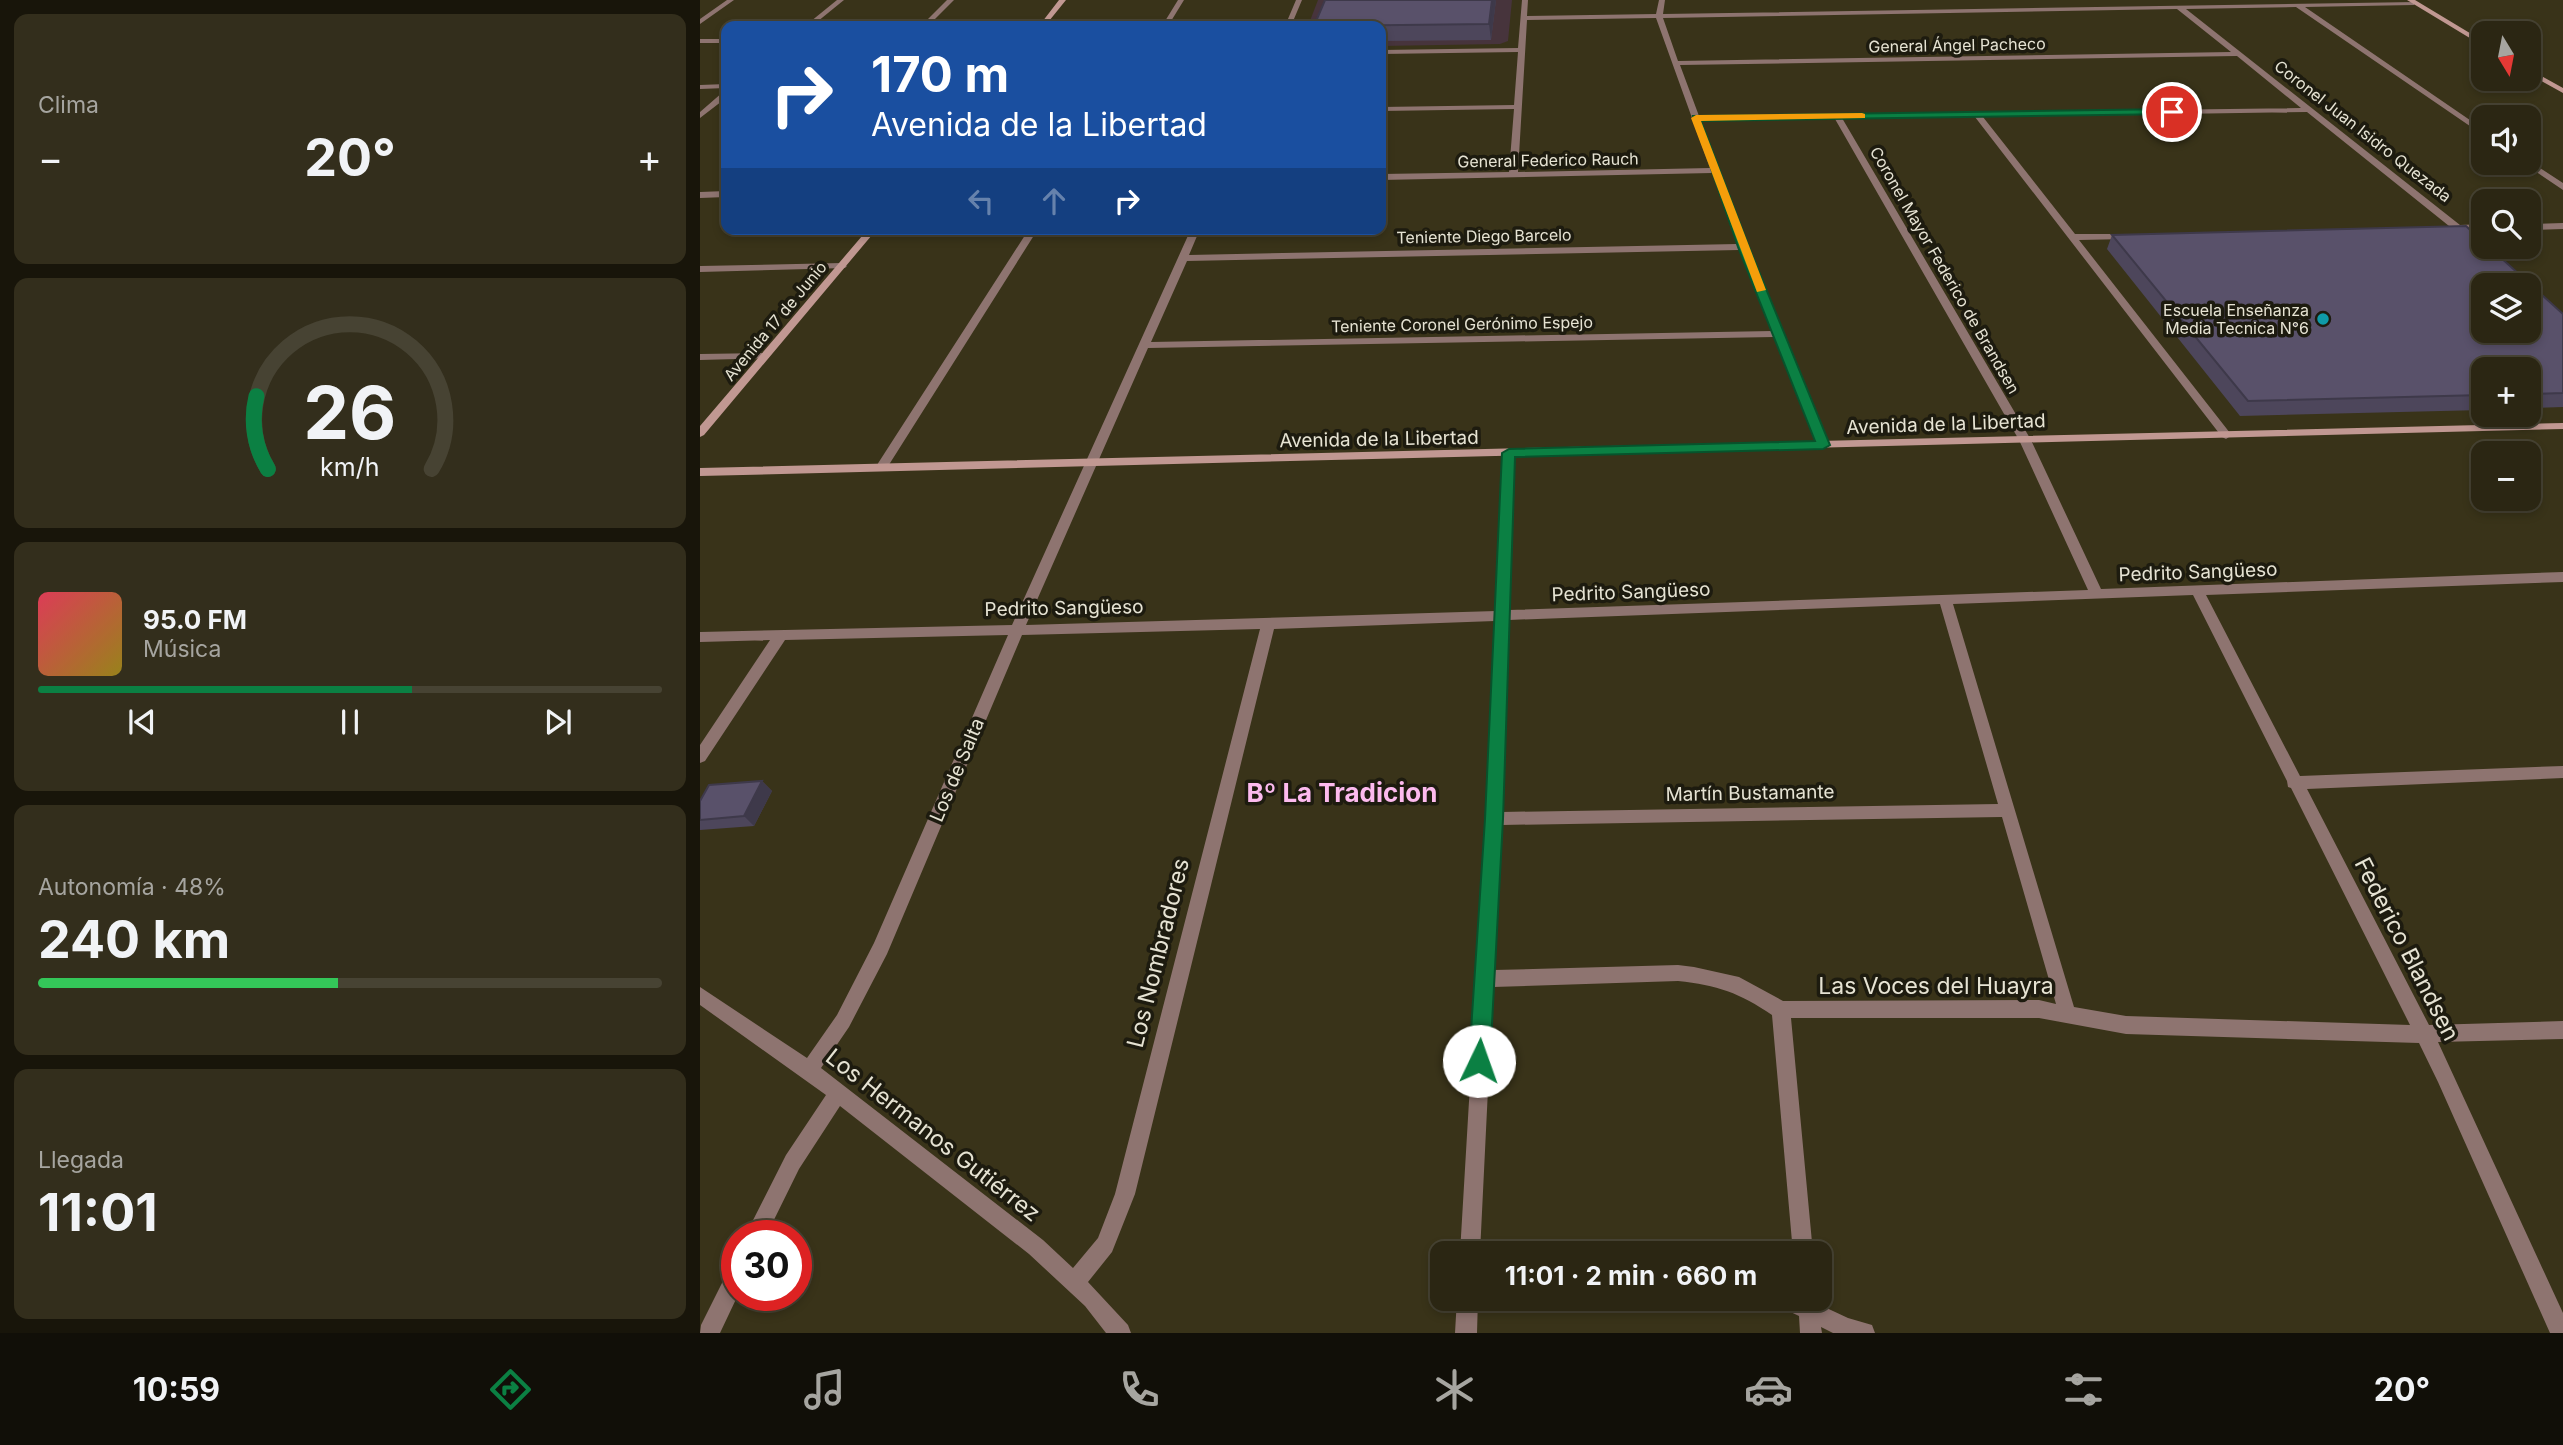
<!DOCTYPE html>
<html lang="es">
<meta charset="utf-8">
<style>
:root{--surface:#2b2613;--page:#332e1c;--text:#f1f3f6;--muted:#a6a5a0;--line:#474333;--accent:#0b8043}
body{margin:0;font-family:Inter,sans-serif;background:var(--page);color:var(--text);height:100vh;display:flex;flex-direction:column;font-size:26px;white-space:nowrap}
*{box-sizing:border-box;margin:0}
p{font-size:23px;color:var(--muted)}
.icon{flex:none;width:38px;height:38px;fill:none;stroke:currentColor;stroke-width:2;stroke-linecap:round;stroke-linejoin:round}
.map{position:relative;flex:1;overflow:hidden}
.sheet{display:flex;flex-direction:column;gap:14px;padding:14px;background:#18150a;width:700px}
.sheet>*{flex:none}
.guide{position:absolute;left:21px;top:21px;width:665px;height:214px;border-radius:14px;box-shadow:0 4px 10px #0003,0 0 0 2px var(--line);background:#1a4fa0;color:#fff;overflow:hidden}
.needle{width:46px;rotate:170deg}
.buttons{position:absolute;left:1771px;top:21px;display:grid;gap:14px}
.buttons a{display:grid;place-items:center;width:70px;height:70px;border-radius:14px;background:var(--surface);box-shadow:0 4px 10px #0003,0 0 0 2px var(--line);font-size:35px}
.speed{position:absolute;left:21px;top:1220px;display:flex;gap:14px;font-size:35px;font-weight:700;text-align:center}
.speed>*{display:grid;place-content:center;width:91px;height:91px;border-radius:50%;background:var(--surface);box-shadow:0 4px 10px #0003,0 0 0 2px var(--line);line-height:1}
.speed .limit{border:10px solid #d22;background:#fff;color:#111}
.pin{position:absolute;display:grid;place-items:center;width:60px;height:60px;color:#fff;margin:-30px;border:4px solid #fff;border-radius:50%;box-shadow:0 2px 7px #0007}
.me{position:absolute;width:77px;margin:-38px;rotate:3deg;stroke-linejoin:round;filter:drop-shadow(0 0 5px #0008)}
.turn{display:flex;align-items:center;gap:24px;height:147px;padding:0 35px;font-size:32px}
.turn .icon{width:91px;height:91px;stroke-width:2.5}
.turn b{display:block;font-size:49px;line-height:60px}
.lanes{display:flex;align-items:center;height:66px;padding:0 35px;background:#0003;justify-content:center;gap:35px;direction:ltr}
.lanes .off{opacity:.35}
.big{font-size:52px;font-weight:700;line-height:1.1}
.sheet .tile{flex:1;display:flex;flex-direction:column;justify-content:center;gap:10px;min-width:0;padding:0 24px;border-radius:14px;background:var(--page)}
.sheet .dial{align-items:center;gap:0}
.dial svg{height:182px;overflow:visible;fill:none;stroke:var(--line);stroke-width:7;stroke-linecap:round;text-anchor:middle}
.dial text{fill:var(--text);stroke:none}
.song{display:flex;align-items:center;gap:21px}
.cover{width:84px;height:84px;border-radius:10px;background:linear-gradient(135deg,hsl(350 70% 55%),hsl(50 70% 35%))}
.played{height:7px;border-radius:4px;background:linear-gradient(90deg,var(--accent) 60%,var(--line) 60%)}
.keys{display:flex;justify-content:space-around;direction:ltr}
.heat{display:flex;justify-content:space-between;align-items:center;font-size:38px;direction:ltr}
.charge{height:10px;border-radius:5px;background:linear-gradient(90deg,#34c759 48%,var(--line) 0)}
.trip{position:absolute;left:730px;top:1241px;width:402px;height:70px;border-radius:14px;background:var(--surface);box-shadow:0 4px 10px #0003,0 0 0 2px var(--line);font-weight:700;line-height:70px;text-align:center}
.menu{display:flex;height:112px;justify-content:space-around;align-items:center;background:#110f08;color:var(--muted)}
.menu .icon{width:49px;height:49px}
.menu .active{color:var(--accent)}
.menu b{font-size:32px;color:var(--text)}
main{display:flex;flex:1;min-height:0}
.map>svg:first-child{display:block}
.education{fill:#47343c}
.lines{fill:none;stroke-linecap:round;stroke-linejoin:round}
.minor{fill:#8e7470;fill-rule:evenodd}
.secondary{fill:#c19892;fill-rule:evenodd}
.wall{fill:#4d465b}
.shaded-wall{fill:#3e394a}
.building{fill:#59516a;stroke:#3e394a;stroke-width:2;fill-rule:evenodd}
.route{fill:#0b8043;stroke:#07532c;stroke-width:2}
.slow{fill:#f59e0b}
.culture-dot{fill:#0f9aa8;stroke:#1d1b0f;stroke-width:2.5}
.labels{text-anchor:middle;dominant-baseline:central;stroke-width:7;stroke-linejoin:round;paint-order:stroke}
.far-street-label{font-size:16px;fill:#e6e3d3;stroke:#1d1b0f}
.far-poi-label{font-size:16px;fill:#e6e3d3;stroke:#1d1b0f;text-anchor:end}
.street-label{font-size:19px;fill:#e6e3d3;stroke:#1d1b0f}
.near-street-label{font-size:23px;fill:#e6e3d3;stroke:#1d1b0f}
.district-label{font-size:26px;font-weight:bold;fill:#fcbaee;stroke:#1d1b0f}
</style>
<main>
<section class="sheet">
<div class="tile"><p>Clima</p>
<div class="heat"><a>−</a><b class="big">20°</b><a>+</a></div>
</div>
<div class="tile dial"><svg viewBox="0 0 100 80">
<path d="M14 69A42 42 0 1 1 86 69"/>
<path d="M14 69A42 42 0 0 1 9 37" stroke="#0b8043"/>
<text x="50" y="56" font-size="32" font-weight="700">26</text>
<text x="50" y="72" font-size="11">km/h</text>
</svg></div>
<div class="tile">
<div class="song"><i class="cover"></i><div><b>95.0 FM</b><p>Música</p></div></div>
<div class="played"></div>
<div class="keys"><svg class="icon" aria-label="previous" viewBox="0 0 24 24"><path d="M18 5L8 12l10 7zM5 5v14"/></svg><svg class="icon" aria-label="pause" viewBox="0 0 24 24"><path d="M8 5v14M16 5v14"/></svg><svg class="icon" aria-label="next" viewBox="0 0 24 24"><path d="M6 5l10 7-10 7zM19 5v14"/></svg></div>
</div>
<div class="tile"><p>Autonomía · 48%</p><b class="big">240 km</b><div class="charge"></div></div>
<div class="tile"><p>Llegada</p><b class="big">11:01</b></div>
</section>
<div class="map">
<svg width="1863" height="1333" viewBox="0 0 1863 1333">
<rect width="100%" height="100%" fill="#393319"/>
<!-- education -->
<path class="education" d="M618,0H812L808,41L800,44L681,46V26H608Z"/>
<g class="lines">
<!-- minor -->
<path class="minor" d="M27,0H34L0,24V19Z
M137,0H144L112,26H105Z
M247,0H254L228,26H221Z
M478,0H484L468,26H462Z
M596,0H602L591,26H585Z
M822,0H828L827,16L956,14L959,0H965L963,14L1716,2L1714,5L1605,7L1783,129V135L1596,7L1486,9L1760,225L1783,224V230H1767L1775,237V241H1769L1754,230L1607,112L1283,117L1375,234H1431V238L1428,239L1379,240L1530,433L1532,435L1526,439L1522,437L1275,117L1142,118L1331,440L1401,589L1863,572V582L1506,595L1600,776L1863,766V778L1607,789L1729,1025L1863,1021V1039L1738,1042L1863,1313V1333H1850L1738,1082L1719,1043L1426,1034L1339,1018H1091L1113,1253H1093L1072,1015C1040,993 1017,985 978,981L793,987L780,1253H760L776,983L774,979L777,973L795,621L574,629L435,1194L412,1252L388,1282L428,1325L431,1333H406L385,1306L329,1254L140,1106L99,1169L66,1236H45L86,1155L126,1095L0,1005V987L107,1058L137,1015L174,943L308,635L85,640L5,761L0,763V745L70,640L0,642V632L312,625L491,229H500L489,255L1037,244L1012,173L681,180V174L809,172L814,109L681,111V107L814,105L818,52L681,54V50L818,48ZM1477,9L1531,52L978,61L963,18ZM956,18L1010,168L818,172L827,20ZM1537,56L1601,108L999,116L980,65ZM1135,119L1319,440L1388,590L809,610L815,453L809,449L803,453L796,611L326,625L448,348L1074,337L1117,445L1119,448H1127L1129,445L1048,247L1001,120ZM1039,250L1072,331L451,342L487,261ZM1493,595L1587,781L1588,787L1591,788L1710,1025L1426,1016L1374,1007L1253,604ZM1240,604L1298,804L802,812L809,620ZM560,629L415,1194L398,1238L373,1268L343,1240L121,1068L149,1027L187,954L322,635ZM1302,817L1356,1004L1339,1000L1083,1001L1039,977L994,967L978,965L794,970L802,825Z
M0,39H26V43H0Z
M26,84V88L0,89V85Z
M23,92H26V98L0,118V112Z
M1829,161L1863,183V190L1823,163Z
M26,191V197L0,198V192Z
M1863,223V229L1829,230V224Z
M329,229H338L185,471H177L175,468Z
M142,263L147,266L145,268L0,272V266Z
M65,353L69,354V358L0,360V354Z
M37,1264L38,1295L20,1333H0L1,1325L30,1267Z
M757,1298H778L777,1333H755Z
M1073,1298H1118V1304L1148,1318L1172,1325L1175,1333H1133L1121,1327L1122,1333H1100L1099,1316L1076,1305Z"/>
<!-- secondary -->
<path class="secondary" d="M359,0H366L345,26H339Z
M1707,0H1715L1783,41V46Z
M1829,69L1863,88V93L1829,74Z
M168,229H177L4,435L0,437V426Z
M1863,423V429L0,476V468Z"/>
</g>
<!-- wall -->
<path class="wall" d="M796,0L791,40L681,41V26H614Z
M1412,235L1863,314V407L1829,408V369H1783V410L1540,416L1407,249Z
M62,781L72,791L54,826L0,830V820Z"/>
<!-- shaded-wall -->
<path class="shaded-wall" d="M792,0H796L791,40L789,24Z
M62,781L72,791L54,826L44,816Z"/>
<!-- building -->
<path class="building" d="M625,0H792L789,24L614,26Z
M1766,226L1783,242V247H1789L1863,314V393L1829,394V369H1783V395L1548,401L1412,235ZM1783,285H1829V331H1783Z
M62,781L44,816L0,820V801L9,785Z"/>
<!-- route -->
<path class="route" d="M1472,109L1476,112L1475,114L1001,121L1049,247L1130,445L1123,449L815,457L803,819L790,1061L787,1068L779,1071L772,1068L769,1061L785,819L802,453L809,449L1115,441L1038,247L993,116Z"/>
<!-- slow -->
<path class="slow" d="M1162,113L1165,114V118L1001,121L1066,290L1057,292L991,118L996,115Z"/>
<!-- markers -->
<circle class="culture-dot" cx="1623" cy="319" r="7"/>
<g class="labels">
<!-- far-street labels -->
<g class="far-street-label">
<text transform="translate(1257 45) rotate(-1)">General Ángel Pacheco</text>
<text transform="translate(1663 131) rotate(38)">Coronel Juan Isidro Quezada</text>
<text transform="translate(848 160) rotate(-1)">General Federico Rauch</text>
<text transform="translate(784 236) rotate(-1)">Teniente Diego Barcelo</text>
<text transform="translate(1245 270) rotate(60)">Coronel Mayor Federico de Brandsen</text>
<text transform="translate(75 321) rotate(-50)">Avenida 17 de Junio</text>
<text transform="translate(762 324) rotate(-1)">Teniente Coronel Gerónimo Espejo</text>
</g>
<!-- far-poi labels -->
<g class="far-poi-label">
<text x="1609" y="310">Escuela Enseñanza<tspan x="1609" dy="18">Media Tecnica N°6</tspan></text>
</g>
<!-- street labels -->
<g class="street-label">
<text transform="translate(1246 424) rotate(-2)">Avenida de la Libertad</text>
<text transform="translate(679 439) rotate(-1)">Avenida de la Libertad</text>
<text transform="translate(1498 572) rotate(-2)">Pedrito Sangüeso</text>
<text transform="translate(931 592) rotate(-2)">Pedrito Sangüeso</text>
<text transform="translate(364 608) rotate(-1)">Pedrito Sangüeso</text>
<text transform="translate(257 770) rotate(-67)">Los de Salta</text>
<text transform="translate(1050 793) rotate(-1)">Martín Bustamante</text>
</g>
<!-- near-street labels -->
<g class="near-street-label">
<text transform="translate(1707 949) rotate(63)">Federico Blandsen</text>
<text transform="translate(458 953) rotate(-76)">Los Nombradores</text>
<text x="1236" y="986">Las Voces del Huayra</text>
<text transform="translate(233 1135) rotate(38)">Los Hermanos Gutiérrez</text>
</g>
<!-- district labels -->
<g class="district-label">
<text x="642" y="792">Bº La Tradicion</text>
</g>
</g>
</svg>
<div class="buttons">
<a><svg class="needle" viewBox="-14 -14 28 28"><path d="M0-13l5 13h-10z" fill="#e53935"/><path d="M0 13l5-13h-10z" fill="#a6a5a0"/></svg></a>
<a><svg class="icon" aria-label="sound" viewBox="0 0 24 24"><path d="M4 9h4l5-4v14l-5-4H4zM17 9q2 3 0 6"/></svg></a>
<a><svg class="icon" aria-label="search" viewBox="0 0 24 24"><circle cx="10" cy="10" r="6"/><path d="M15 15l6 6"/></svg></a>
<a><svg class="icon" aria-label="layers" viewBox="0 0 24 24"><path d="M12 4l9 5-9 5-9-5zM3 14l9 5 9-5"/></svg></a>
<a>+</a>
<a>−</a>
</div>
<div class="speed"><div class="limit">30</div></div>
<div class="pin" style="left:1472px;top:112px;background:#d93025"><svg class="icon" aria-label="arrive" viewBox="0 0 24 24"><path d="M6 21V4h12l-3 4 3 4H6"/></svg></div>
<svg class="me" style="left:779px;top:1061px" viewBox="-20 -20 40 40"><circle r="19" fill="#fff"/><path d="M0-13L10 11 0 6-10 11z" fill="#0b8043"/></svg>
<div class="trip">11:01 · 2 min · 660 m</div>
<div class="guide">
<div class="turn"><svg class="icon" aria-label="right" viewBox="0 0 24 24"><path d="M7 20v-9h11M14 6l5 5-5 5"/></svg><div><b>170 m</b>Avenida de la Libertad</div></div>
<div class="lanes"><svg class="icon off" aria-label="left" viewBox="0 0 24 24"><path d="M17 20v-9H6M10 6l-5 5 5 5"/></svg><svg class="icon off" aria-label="ahead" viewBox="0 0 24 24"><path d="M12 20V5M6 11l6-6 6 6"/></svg><svg class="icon" aria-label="right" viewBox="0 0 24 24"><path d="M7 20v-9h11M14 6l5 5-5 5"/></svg></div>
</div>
</div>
</main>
<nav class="menu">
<b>10:59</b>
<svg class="icon active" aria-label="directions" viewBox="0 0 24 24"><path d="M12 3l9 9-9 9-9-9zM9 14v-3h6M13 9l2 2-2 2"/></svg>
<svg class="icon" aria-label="music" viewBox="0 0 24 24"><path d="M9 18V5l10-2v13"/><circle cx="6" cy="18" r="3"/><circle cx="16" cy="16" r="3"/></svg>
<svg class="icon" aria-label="phone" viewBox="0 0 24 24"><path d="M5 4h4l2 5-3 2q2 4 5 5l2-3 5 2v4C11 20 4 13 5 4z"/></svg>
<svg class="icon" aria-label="climate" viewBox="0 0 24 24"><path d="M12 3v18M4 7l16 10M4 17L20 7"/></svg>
<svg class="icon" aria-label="car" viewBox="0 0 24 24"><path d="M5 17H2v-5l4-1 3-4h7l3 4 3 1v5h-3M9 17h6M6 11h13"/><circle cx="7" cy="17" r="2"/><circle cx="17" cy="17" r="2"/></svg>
<svg class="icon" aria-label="filters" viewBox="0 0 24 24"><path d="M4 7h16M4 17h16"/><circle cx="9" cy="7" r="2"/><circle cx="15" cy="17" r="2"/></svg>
<b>20°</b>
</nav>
